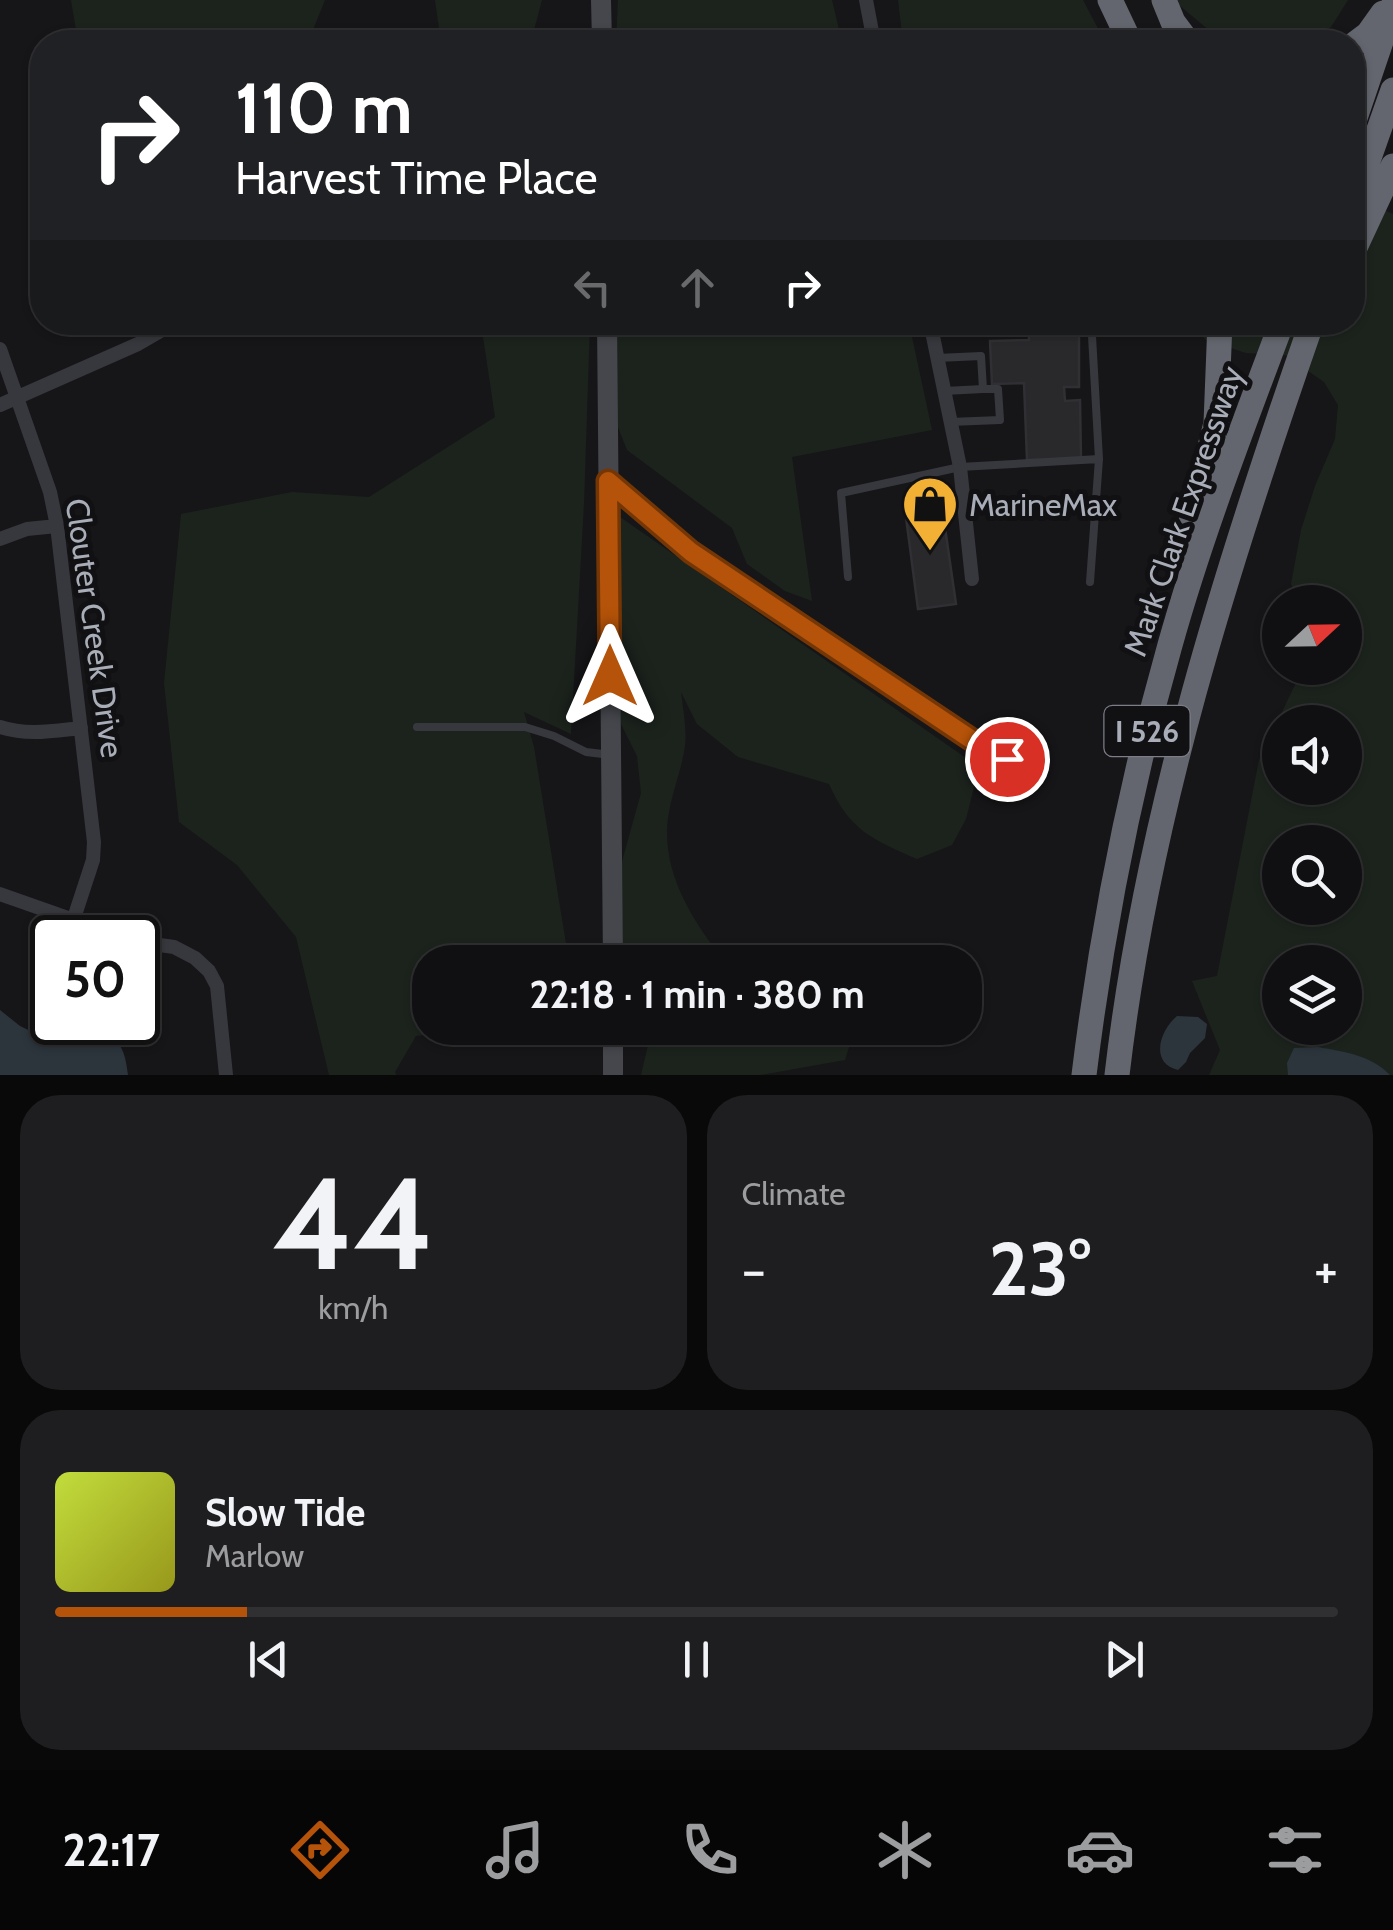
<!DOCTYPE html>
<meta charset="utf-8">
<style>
:root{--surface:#101012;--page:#1e1e20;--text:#f1f3f6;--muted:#9c9d9f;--line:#303032;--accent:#b45309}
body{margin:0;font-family:Cabin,sans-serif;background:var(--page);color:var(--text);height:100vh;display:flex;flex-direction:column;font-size:38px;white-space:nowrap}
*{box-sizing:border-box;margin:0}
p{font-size:32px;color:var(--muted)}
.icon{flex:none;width:55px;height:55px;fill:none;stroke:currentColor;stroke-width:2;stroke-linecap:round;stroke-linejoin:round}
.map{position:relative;height:1075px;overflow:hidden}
.sheet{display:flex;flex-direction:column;gap:20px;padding:20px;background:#09090a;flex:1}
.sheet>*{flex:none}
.top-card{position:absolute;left:30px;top:30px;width:1335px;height:305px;border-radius:40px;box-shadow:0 2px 8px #0004,0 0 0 2px var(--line);background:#202124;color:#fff;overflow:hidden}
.needle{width:65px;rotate:68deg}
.fabs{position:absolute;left:1262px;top:585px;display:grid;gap:20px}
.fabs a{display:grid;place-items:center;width:100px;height:100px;border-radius:50%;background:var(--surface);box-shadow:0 2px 8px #0004,0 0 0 2px var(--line);font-size:50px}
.speed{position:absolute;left:30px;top:915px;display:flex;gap:20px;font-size:50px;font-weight:700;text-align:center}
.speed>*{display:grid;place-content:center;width:130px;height:130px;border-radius:50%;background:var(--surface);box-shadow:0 2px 8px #0004,0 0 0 2px var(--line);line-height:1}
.speed .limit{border:5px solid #111;border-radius:15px;background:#fff;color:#111}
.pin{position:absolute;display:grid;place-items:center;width:85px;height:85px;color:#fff;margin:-42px;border:5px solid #fff;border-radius:50%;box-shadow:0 2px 10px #0007}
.me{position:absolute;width:110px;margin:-55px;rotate:0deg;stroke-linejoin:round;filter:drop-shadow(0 0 8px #0008)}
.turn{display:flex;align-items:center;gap:35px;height:210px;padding:0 40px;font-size:45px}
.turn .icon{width:130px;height:130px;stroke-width:2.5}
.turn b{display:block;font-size:70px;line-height:85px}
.lanes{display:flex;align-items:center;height:95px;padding:0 40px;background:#0003;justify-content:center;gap:50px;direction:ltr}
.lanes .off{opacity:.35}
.big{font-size:75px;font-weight:700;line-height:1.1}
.sheet .tile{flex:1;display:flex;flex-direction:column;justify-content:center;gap:15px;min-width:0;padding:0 35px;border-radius:40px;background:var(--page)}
.sheet .dial{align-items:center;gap:0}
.dial b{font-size:130px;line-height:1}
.song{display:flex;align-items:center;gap:30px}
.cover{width:120px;height:120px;border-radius:15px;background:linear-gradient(135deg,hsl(70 70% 55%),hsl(60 70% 35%))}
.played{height:10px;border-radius:5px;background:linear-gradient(90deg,var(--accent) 15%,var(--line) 15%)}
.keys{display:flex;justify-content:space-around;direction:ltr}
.heat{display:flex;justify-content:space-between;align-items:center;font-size:55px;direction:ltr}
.sheet .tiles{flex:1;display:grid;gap:20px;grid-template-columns:1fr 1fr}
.tile:last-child{grid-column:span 2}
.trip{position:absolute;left:412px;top:945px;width:570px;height:100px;border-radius:40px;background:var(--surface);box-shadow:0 2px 8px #0004,0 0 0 2px var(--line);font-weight:700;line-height:100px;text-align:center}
.tabs{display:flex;height:160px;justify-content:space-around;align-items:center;background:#060607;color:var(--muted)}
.tabs .icon{width:70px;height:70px}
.tabs .current{color:var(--accent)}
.tabs b{font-size:45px;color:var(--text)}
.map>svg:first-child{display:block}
.green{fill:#1c231d;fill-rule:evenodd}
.water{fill:#2c353c}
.building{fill:#29292c;stroke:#303034;stroke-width:2.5}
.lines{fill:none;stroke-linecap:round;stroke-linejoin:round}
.service{stroke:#37383d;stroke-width:8}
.minor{stroke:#37383d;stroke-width:14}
.secondary{stroke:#45474d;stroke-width:20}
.motorway{stroke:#63666e;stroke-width:25}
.route-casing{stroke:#753606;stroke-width:25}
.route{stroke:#b45309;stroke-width:18}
.labels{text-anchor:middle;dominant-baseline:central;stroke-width:10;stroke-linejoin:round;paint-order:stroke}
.shield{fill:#111113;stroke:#7b7e86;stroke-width:2.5}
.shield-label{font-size:30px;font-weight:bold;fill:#a8adb8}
.poi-label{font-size:32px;fill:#a8adb8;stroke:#111113;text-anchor:start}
.street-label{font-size:32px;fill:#a8adb8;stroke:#111113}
</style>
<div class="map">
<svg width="1393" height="1075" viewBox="0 0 1393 1075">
<rect width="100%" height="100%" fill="#161618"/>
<!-- green -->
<path class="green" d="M71,0H325L308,42H78Z
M435,0H542L534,30L535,42H441Z
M618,0H832L842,42H616Z
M898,0H1083L1105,42H903Z
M1178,0H1348L1331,27L1305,42H1223L1179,5Z
M1353,196L1393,214V1075H1209L1220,1050L1192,981L1217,976L1259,760L1303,668H1345V602H1300L1291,584L1301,530L1315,486L1335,439L1338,405L1324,382L1285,355L1246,353L1206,340L1191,323L1352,322ZM1280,722H1345V788H1280ZM1280,842H1345V908H1280ZM1280,962H1345V1028H1280Z
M481,323H590L584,503L571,734L524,712L534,747L569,962H430V1028H480L416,1036L395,1072L396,1075H329L296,937L237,865L179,822L164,683L181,514L292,492L369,497L495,417Z
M616,323H909L932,430L792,457L812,601L785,591L747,564L732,528L627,450L612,412Z
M620,517L979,767L966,819L952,845L917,859C872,839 850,831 829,784L738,757L697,724L681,692C683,710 687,728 685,746C681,774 668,801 667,830C666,880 695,924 725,962H641L627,952L618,935V876L641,793L637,756L616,714L619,678Z
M652,1028H835L843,1030L850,1044L845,1060L760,1075H641Z"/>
<!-- water -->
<path class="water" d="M0,1010L20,1026L47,1039L106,1031C123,1045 125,1053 128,1075H0Z
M1177,1016L1198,1017L1207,1024L1205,1038L1190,1053L1186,1062L1178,1070C1149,1063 1160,1030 1177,1016Z
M1318,1047C1345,1052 1371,1055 1390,1075H1288L1287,1063L1294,1048Z"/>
<!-- building -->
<path class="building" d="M1029,322H1079V387H1064L1065,401L1080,400L1081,459L1027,460L1024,383L992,384L990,341L1029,340Z
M940,493L956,604L918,609L904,502H910L909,497Z"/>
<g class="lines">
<!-- service -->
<path class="service" d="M1092,336L1099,459
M937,358L981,356L983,389H998L1000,420L950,422
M944,391L983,389
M612,484L691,551L990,752L1007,759
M848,577L841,493L960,467L1099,459L1090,582
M417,727H525L554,736L586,752L611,755"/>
<!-- minor -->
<path class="minor" d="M866,0L874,42
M930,322L960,467L972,579
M0,349L50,492L57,526L94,842L93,860L74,918
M0,405L138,344L176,322
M0,539L27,529L57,526
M0,727C27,736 53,731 81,728
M0,894L125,938
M138,942L174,947L195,958L209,971L217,986L226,1075"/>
<!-- secondary -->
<path class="secondary" d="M601,0L602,42
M607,322L613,962
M613,1028V1075"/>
<!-- motorway -->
<path class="motorway" d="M1110,0L1130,42
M1164,0L1173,22L1188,42
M1352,46L1368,34L1383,13
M1352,127L1393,6
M1352,206L1393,90
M1352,254L1393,166
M1184,548L1216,423L1220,322
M1084,1075C1102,929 1130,786 1170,645C1201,535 1242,429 1282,322
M1117,1075C1147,817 1227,566 1312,322"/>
</g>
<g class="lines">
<!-- route casing -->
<g class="route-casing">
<path id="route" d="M610,676L608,481L691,552L990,752L1007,759"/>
</g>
<!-- route -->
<use href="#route" class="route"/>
</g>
<!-- icons -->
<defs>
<g id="shop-pin" transform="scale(2.875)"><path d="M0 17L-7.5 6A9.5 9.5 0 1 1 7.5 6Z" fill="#f2b134" stroke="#111113"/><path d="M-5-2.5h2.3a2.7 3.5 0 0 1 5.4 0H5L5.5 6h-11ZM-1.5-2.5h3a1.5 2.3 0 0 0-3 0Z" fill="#111"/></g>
</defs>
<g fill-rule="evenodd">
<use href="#shop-pin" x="930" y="504"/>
</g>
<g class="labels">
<!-- shield labels -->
<rect class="shield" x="1104.5" y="706" width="85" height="50" rx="8"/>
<g class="shield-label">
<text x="1147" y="731">I 526</text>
</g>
<!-- poi labels -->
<g class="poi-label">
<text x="969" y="504">MarineMax</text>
</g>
<!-- street labels -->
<g class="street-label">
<text transform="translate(1183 511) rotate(-71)">Mark Clark Expressway</text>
<text transform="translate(95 628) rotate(82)">Clouter Creek Drive</text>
</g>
</g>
</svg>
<div class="fabs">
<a><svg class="needle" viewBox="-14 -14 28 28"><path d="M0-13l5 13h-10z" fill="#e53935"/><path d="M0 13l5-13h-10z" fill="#9c9d9f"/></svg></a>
<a><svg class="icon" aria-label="sound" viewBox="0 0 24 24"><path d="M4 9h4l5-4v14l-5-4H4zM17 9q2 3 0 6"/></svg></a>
<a><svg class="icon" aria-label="search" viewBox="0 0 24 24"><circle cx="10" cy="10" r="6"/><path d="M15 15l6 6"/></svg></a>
<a><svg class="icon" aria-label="layers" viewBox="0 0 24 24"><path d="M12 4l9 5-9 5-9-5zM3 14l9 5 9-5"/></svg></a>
</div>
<div class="speed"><div class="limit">50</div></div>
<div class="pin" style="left:1007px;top:759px;background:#d93025"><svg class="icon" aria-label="arrive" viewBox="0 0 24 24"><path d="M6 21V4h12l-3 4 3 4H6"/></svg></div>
<svg class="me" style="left:610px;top:676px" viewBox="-20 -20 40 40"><path d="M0-17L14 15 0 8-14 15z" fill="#b45309" stroke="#fff" stroke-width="4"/></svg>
<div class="trip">22:18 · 1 min · 380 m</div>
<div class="top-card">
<div class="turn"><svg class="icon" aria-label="right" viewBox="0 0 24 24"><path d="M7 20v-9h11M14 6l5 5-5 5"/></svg><div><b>110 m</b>Harvest Time Place</div></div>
<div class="lanes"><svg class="icon off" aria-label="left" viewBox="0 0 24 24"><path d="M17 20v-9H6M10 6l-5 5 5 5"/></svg><svg class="icon off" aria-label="ahead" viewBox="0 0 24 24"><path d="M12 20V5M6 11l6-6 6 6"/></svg><svg class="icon" aria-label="right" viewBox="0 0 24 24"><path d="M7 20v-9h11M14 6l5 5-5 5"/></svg></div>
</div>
</div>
<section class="sheet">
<div class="tiles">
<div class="tile dial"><b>44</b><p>km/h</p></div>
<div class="tile"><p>Climate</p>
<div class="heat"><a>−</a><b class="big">23°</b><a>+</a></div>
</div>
<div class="tile">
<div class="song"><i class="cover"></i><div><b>Slow Tide</b><p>Marlow</p></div></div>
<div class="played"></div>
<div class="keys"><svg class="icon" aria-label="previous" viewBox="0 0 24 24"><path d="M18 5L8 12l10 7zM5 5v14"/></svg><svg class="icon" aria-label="pause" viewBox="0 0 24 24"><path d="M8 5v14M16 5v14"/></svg><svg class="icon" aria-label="next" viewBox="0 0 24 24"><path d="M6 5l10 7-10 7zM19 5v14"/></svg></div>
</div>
</div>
</section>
<nav class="tabs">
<b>22:17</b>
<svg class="icon current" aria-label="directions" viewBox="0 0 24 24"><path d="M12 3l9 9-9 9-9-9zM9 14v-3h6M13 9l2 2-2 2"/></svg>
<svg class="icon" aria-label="music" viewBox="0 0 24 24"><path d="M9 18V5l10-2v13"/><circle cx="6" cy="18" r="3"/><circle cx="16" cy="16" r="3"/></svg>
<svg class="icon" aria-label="phone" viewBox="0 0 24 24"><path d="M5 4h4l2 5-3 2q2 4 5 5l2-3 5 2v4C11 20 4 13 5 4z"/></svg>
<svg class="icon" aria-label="climate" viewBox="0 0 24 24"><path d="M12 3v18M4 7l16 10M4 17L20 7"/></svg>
<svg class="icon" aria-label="car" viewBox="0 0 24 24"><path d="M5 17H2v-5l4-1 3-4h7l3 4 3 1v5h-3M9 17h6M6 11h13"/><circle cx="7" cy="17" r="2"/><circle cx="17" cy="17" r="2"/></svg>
<svg class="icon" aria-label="filters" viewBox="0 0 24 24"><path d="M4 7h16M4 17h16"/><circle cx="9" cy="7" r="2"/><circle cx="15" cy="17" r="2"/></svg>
</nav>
